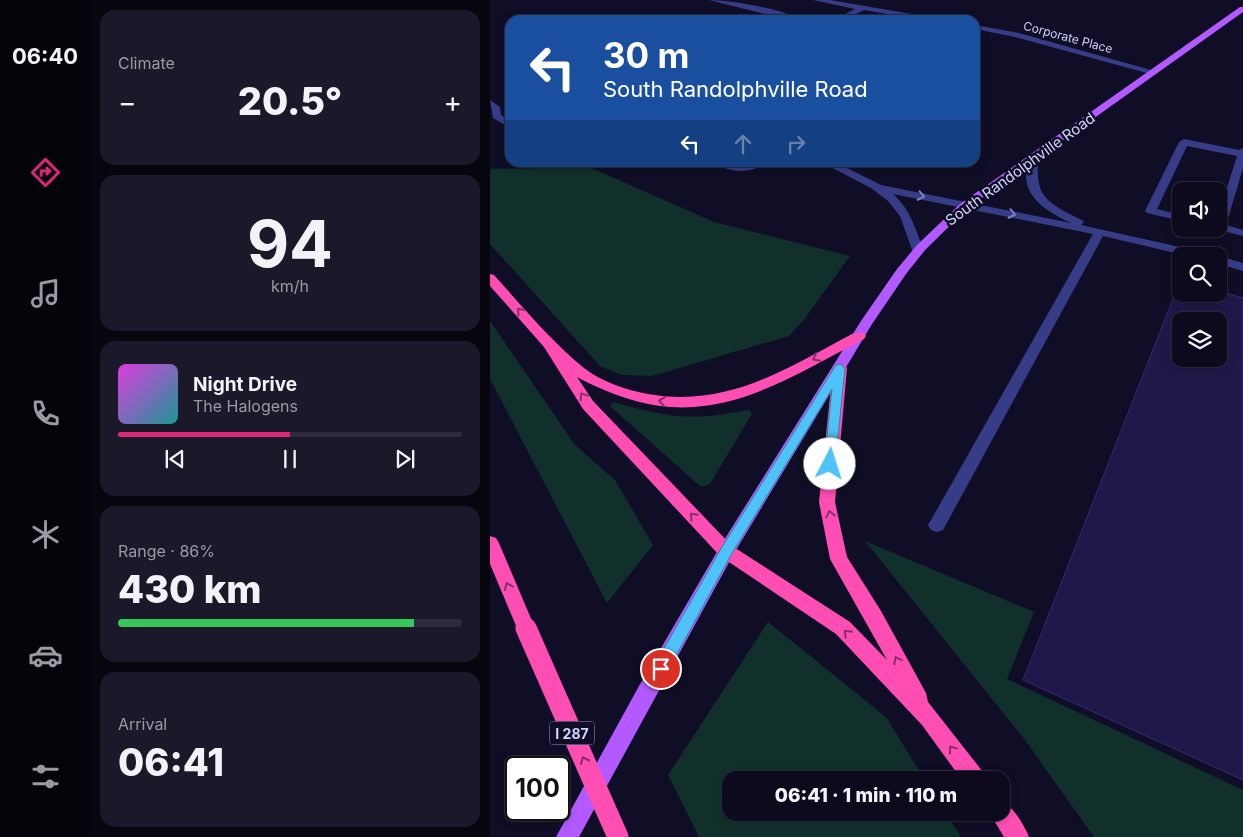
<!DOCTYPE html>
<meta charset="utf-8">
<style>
:root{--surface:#0c0a1c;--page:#1a1829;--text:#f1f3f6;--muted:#9a9aa3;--line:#2c2b3b;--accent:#db2777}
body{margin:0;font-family:Inter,sans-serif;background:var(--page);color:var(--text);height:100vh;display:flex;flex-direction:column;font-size:19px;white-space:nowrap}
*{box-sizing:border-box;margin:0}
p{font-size:16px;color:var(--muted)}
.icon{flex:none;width:28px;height:28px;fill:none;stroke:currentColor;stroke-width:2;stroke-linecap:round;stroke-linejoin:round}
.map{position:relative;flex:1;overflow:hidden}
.drawer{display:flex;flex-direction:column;gap:10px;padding:10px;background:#07060f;width:400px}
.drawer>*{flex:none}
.guide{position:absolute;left:15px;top:15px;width:475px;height:152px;border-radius:15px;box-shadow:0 2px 8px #0003,0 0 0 1px var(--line);background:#1a4fa0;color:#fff;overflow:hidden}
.controls{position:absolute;left:682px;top:182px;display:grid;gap:10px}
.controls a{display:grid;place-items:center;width:55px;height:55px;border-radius:10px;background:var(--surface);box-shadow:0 2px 8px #0003,0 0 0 1px var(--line);font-size:25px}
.speed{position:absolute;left:15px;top:756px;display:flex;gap:10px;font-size:25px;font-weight:700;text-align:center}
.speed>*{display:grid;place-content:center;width:65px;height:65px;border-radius:50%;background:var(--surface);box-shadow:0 2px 8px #0003,0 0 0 1px var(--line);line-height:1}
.speed .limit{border:2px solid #111;border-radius:8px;background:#fff;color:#111}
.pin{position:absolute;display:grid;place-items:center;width:42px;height:42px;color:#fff;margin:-21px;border:2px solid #fff;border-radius:50%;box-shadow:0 1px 5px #0007}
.me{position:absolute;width:55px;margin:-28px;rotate:5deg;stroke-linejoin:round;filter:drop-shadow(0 0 4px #0008)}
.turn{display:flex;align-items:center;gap:18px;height:105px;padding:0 15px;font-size:22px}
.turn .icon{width:65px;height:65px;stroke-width:2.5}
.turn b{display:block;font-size:35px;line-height:42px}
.lanes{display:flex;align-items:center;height:48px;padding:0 15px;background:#0003;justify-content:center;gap:25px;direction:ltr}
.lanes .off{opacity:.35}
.big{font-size:38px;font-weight:800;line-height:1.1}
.drawer .widget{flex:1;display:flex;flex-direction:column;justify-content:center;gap:8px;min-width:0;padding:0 18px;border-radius:15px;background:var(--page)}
.drawer .dial{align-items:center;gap:0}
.dial b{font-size:65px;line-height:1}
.song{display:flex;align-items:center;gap:15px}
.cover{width:60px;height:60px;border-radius:8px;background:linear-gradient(135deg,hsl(300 70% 55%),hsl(180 70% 35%))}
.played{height:5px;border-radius:2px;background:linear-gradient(90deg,var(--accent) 50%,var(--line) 50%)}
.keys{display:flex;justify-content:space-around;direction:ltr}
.heat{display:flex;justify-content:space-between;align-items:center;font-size:28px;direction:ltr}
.charge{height:8px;border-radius:4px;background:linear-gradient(90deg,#34c759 86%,var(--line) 0)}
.trip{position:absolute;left:232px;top:771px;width:288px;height:50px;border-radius:15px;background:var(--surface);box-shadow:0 2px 8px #0003,0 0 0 1px var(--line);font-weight:800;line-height:50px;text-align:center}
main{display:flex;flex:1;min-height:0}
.menu{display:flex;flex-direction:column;width:90px;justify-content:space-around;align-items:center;background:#05040b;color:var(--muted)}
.menu .icon{width:35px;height:35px}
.menu .on{color:var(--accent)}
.menu b{font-size:22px;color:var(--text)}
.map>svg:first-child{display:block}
.green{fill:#11302c}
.building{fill:#1e1948;stroke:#322a75;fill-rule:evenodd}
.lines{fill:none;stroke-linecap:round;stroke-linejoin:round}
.minor{fill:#373c87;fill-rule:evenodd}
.major{fill:#b25aff;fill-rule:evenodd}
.highway{fill:#ff4eb3;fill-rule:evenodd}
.highway-bridge{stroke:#ff4eb3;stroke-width:21}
.oneway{stroke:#7e80bd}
.oneway2{stroke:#882e6c}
.route{fill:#4fc3f7;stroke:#337fa1}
.labels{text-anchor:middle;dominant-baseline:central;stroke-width:5;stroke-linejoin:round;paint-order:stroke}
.far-street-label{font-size:12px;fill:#d4d3ff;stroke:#100e26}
.shield{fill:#100e26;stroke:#9998be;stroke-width:1}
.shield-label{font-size:14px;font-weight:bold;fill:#d4d3ff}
.street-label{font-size:15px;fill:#d4d3ff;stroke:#100e26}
</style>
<main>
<nav class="menu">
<b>06:40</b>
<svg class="icon on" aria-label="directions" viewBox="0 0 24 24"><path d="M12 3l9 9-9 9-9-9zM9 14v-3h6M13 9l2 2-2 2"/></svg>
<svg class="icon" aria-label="music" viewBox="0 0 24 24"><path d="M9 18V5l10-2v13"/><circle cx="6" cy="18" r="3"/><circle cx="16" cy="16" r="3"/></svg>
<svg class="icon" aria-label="phone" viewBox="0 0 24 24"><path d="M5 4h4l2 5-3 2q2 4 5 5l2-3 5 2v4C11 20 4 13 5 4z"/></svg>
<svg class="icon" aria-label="climate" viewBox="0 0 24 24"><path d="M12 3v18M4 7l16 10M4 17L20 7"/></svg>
<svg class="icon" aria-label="car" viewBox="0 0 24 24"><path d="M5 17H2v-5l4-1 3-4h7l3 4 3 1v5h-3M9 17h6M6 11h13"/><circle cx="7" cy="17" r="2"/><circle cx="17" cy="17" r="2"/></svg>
<svg class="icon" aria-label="filters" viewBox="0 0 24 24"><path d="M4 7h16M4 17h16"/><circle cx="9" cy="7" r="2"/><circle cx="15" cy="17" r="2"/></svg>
</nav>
<section class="drawer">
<div class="widget"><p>Climate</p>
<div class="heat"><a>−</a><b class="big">20.5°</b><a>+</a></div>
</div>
<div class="widget dial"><b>94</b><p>km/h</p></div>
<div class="widget">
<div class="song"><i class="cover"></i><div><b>Night Drive</b><p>The Halogens</p></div></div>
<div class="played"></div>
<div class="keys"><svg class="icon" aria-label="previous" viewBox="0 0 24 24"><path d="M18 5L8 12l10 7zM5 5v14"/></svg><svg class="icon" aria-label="pause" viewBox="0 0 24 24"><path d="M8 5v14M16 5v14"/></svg><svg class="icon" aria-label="next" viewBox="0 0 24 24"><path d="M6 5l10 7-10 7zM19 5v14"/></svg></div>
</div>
<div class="widget"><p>Range · 86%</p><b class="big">430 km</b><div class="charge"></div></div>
<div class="widget"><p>Arrival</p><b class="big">06:41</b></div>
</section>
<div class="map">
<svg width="753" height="837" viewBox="0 0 753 837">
<rect width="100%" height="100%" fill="#100e26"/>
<!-- green -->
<path class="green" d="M99,167L224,222L360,256L313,321L299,336L162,376L132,375L110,366L0,244V169Z
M0,321L85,445L125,480L163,545L117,603L0,379Z
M123,402C139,406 156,411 173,414C202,420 230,415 259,410L262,414L220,484L211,487L120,406Z
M375,541L544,612L517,679L753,790V837H604L535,740Z
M278,622L396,717L435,780H241V812L456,813L471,837H209L178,775Z"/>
<!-- building -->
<path class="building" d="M690,281L691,294H729V291L753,298V780L533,680ZM691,321H729V359H691Z"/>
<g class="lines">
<!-- minor -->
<path class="minor" d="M219,0C239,0 295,9 310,20H299Z
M323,0H340L445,18L449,20H432L374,10L354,20H344L365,9Z
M485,25L529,33L668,72L664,75L525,37L485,29Z
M0,100L10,107L11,115L20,121V128L3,118Z
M694,139L749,150L753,148V168L736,225L753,230V236L725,229H729V213L747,156L697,146L667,209L691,215V221L657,213L655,211L689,142Z
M544,153L549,156C543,197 558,203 592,220L594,222L591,225L712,252L718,256H698L613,236L453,530L447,532L441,530L438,525L441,520L603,234L403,194C421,210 426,230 434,252L428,256L424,255L410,216L398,201L381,188L331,162H345L391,185L581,223C562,214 536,200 536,176C536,169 538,162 539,156Z
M225,162L251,165L277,162C263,174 239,174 225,162Z
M729,256L753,263V271L729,264Z"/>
<!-- major -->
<path class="major" d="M750,7H753V12L478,208L435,250L416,274L382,324L243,555L89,837H66L149,686L231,545L371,321L407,269L427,245L470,204Z"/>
<!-- highway -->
<path class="highway" d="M0,274L4,275C33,307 61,341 94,368C112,382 136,390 158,394C239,408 295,369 364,333H374L376,336L374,339C270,394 204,440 87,377L103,401L242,546L360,622L397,660L340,559L329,502L343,368L345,365H355L357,368L345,502L357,557L391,611L436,693L438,702L493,772L496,780H472L432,725L346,634L230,556L93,409L54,347L0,286Z
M0,536L6,538L9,543L45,628L43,634L36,637L29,634L27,628L0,564Z
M511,801C524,807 534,825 539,837H514L499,812H511Z"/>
<!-- highway-bridge -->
<path class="highway-bridge" d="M36,628L128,837"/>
</g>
<!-- one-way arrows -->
<defs><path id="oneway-chevron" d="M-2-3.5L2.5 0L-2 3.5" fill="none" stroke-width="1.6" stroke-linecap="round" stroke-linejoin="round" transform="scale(1.25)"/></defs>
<g class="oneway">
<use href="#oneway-chevron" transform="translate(431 196) rotate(12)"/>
<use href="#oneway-chevron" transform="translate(522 214) rotate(12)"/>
</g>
<g class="oneway2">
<use href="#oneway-chevron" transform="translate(30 311) rotate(-132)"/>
<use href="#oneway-chevron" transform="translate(326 358) rotate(153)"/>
<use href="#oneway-chevron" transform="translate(93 396) rotate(-123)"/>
<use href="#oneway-chevron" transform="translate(172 401) rotate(-171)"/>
<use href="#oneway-chevron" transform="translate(340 514) rotate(-102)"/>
<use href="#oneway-chevron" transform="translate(203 516) rotate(-133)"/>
<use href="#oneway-chevron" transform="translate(18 586) rotate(-113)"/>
<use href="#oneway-chevron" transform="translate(357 633) rotate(-135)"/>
<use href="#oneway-chevron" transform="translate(407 660) rotate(-118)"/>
<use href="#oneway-chevron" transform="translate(462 749) rotate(-127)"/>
<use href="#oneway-chevron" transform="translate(94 760) rotate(-114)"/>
</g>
<!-- route -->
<path class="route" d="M350,364L355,368L345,467H336L334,464L342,389L241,555L176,674L171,676L165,674L163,669L165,664L232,547L346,365Z"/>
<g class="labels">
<!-- far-street labels -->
<g class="far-street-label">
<text transform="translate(578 37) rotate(15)">Corporate Place</text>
</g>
<!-- shield labels -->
<rect class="shield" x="59.5" y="721.5" width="45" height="23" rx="4"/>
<g class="shield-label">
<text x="82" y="733">I 287</text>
</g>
<!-- street labels -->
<g class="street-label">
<text transform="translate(530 169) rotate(-36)">South Randolphville Road</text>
</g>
</g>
</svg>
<div class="controls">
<a><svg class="icon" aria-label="sound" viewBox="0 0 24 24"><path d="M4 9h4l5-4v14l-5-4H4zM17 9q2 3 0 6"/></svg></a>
<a><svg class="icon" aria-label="search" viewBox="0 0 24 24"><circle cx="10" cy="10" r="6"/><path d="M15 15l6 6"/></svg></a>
<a><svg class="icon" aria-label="layers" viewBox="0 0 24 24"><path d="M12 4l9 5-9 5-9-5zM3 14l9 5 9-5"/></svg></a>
</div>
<div class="speed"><div class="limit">100</div></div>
<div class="pin" style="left:171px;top:669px;background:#d93025"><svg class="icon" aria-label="arrive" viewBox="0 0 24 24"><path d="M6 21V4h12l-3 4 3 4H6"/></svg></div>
<svg class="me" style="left:340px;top:464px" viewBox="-20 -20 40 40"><circle r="19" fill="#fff"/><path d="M0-13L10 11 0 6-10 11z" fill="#4fc3f7"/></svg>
<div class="trip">06:41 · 1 min · 110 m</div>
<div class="guide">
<div class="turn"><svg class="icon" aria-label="left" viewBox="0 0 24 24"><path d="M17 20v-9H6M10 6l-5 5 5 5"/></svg><div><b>30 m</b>South Randolphville Road</div></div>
<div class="lanes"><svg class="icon" aria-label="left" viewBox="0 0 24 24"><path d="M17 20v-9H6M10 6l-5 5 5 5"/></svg><svg class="icon off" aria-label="ahead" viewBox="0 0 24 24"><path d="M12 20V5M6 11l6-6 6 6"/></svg><svg class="icon off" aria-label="right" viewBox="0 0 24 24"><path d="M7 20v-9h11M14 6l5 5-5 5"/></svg></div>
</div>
</div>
</main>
